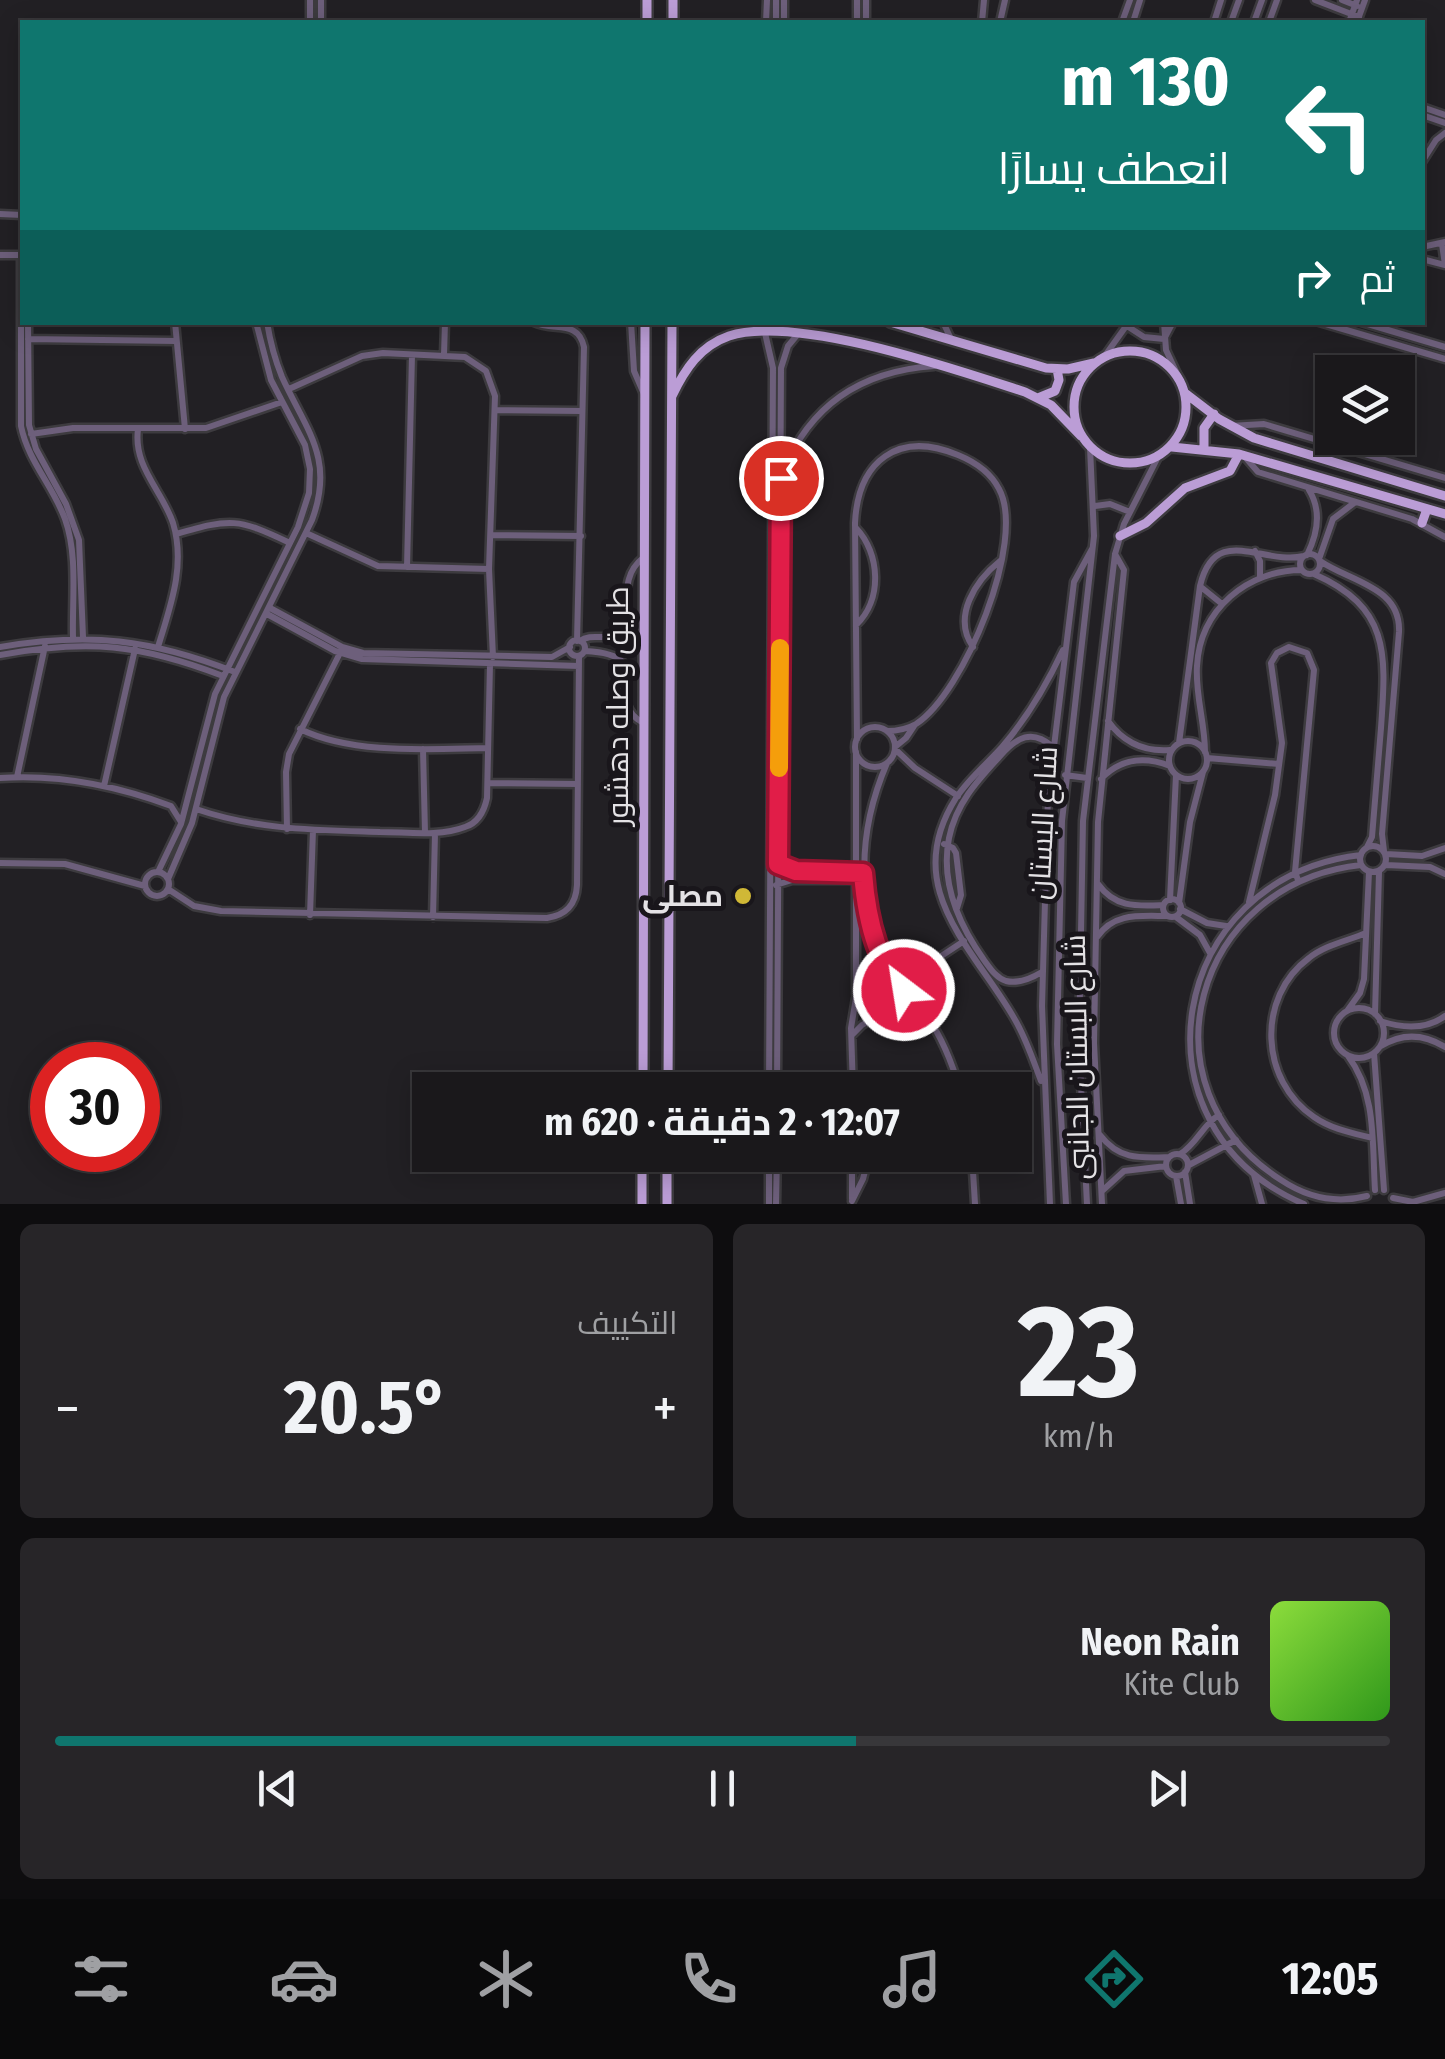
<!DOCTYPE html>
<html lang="ar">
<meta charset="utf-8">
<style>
:root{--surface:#1a181b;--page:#272528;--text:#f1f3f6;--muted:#9fa0a3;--line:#38373a;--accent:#0f766e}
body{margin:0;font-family:"Fira Sans Condensed",Cairo,sans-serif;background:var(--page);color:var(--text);direction:rtl;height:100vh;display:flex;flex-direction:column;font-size:38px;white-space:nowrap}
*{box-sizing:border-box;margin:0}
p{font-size:32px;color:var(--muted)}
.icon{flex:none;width:55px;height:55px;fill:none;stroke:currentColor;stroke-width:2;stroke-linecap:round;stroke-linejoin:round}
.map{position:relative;height:1204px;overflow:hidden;direction:ltr}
.drawer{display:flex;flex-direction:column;gap:20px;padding:20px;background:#0e0d0f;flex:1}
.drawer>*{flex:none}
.hud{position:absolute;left:20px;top:20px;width:1405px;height:305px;border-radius:0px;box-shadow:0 5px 25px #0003,0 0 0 2px var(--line);direction:rtl;background:#0f766e;color:#fff;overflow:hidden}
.buttons{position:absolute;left:1315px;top:355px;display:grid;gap:20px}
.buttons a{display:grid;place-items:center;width:100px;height:100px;border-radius:0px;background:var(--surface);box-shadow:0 5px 25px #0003,0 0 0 2px var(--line);font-size:50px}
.speed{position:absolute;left:30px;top:1042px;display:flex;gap:20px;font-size:50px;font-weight:700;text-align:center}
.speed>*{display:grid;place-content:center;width:130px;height:130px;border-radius:50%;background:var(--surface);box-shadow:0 5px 25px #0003,0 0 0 2px var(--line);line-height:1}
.speed .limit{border:15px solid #d22;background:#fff;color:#111}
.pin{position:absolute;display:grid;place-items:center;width:85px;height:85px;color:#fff;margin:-42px;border:5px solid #fff;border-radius:50%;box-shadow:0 2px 10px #0007}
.me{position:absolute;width:110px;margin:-55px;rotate:329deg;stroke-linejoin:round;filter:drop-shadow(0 0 8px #0008)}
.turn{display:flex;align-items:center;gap:35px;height:210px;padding:0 30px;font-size:45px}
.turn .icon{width:130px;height:130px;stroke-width:2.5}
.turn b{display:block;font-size:70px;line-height:85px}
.then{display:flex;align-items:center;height:95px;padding:0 30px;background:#0003;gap:20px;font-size:38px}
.big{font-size:75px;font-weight:700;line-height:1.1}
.drawer .widget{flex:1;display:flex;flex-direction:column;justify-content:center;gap:15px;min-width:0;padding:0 35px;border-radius:15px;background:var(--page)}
.drawer .dial{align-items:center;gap:0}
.dial b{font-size:130px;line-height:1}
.song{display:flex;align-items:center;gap:30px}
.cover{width:120px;height:120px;border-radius:15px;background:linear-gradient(135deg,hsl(90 70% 55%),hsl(110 70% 35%))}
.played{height:10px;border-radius:5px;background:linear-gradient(90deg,var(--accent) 60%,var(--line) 60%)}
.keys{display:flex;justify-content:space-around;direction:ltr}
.heat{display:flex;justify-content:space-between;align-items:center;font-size:55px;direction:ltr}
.drawer .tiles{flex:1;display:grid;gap:20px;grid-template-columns:1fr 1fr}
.widget:last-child{grid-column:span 2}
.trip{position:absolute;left:412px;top:1072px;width:620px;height:100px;border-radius:0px;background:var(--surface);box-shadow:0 5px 25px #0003,0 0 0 2px var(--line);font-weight:700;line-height:100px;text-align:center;direction:rtl}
.tabs{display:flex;height:160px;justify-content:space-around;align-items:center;background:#0a0a0b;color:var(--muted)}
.tabs .icon{width:70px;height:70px}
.tabs .current{color:var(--accent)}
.tabs b{font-size:45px;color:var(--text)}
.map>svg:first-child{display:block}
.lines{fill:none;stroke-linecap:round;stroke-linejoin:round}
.minor-casing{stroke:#3d3b3f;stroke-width:11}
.major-casing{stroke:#3d3b3f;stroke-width:14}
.minor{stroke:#6d5f7b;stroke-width:6}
.major{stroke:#bb9dd6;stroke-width:9}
.route-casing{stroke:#92132f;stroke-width:25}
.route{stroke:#e11d48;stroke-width:18}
.slow{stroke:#f59e0b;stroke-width:18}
.poi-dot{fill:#d0b836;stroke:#19161b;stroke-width:4}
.labels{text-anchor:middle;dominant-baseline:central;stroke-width:10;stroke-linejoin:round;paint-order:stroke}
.street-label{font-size:30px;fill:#e4e2e5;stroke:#19161b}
.poi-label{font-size:30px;font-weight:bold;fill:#e4e2e5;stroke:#19161b;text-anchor:end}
</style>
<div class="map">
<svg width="1445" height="1204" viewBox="0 0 1445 1204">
<rect width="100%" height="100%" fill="#222024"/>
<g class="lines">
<!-- minor casing -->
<g class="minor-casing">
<path id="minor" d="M310,0V22
M321,0V22
M776,0V22
M784,0V22
M857,0V22
M1315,0L1359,17
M1342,0L1357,6
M766,22L767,0
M866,22V0
M982,22L984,0
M1000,22L1005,0
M1122,22L1130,0
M1133,22L1140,0
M1214,22L1221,0
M1231,22L1239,0
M1254,22L1262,0
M1269,22L1277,0
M1349,22L1357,0
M1357,22L1365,0
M1422,107L1445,115
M1422,115L1445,123
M1422,162L1436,140L1445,133
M0,214L22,215
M1442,244L1445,265
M1422,247L1445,242
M0,255H21
M21,255V426C28,461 53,486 65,519C78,555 72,600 73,637
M1422,259L1445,265
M28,322L29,425L36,449L66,504L79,540L83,637
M175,322L185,429
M534,322C554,332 578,319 584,347L577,641
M631,322L634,371L644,394
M943,322L951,339
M1164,322L1166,350L1180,380
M1319,322L1445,359
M1361,322L1445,347
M1127,326L1144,337L1164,339L1173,322
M765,333L773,368L769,1090
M28,339L176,341
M444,355L445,322
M1104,357L1129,322
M289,389L362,356L383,353L465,357L486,371L495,396L489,569L493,657
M495,410L582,411
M1230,426L1264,424L1445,478
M138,429C133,467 162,490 173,523C186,566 170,607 158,647
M31,434L73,428H206L282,402
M1245,457L1258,472L1412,519L1445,537
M783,472C810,404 862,371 934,366
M1095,506L1110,504L1130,512
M306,533L378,566L489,569
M176,534C232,518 237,518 290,543
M491,535L581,536
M1255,551L1260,561V576
M1300 564a10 10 0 1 1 20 0a10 10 0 1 1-20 0Z
M1307,555C1318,533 1322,511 1309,490
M1319,559L1333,519L1354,503
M1320,561C1351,582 1401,587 1399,632L1382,834L1384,851
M407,567L412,355
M1314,574C1391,608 1386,655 1381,728C1378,765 1375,801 1372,837L1367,847
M1201,587L1222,604
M270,608L342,647L363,653L552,657L570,647
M267,614L335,651L362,659L579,666
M856,625C883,600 880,553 856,528
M569 648a8 8 0 1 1 16 0a8 8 0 1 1-16 0Z
M580,641C592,632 607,642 619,633C639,617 612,582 644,557
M0,647C90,632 150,639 235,672
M973,647C952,617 975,581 1000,561
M585,651C663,655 599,697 643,723
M0,655C87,639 140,644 223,676
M1108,721C1123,742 1144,752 1170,750
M855 747a20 20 0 1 1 40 0a20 20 0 1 1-40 0Z
M300,729C353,755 430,749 488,748
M857,739L855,523C858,461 898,430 958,455C975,462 991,473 999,489C1027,540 964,693 916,724C907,729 898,731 887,731
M1169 760a19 19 0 1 1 38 0a19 19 0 1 1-38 0Z
M1179,743L1200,586C1215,522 1263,566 1304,556
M895,747L906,738L914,726
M423,749L425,833
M896,750L915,768L958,796
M856,752V989
M1205,752C1205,723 1195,694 1197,666C1200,609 1248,570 1302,570
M1207,758L1279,764
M887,763C856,835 855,911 895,979
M1065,775L1087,778
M17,777L45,646
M0,778C60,774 115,785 171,806L181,822
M1101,779C1120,759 1144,756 1170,766
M489,783L578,784
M104,786L135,649
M196,809C257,830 316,830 380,832C407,832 439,837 465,827C478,823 484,812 487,798L490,664
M287,829L286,772L289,754L340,653
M944,844L953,848L956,853L961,895L957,908
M1360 859a13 13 0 1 1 26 0a13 13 0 1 1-26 0Z
M1386,854L1422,856L1445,848
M0,863L65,864L145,886
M777,864L796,871L857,873
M1361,865C1194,883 1136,1087 1281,1180C1308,1198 1336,1204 1367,1196
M1386,865L1430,867L1445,874
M145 884a12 12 0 1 1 24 0a12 12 0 1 1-24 0Z
M158,872L181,824L215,694L298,527L309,493L310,469L305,445L271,380L256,322
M168,879L192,823L224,697L312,520C335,458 306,430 282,377C275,360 270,341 267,322
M1098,884C1115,908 1137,906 1163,905
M776,885L792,880H858
M168,889L194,906L221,911L547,918C566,915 576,905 577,885L579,656
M1163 908a9 9 0 1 1 18 0a9 9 0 1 1-18 0Z
M1170,900L1176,775
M1249,902L1275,795L1282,743L1271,663L1277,653L1289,647L1307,653L1314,670L1295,872L1298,880
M1179,903L1190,822L1203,772
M1180,909L1207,923L1226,926
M310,915L313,830
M433,917L435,833
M1176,917L1200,935L1210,953
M1366,933C1347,941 1325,945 1309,958C1256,997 1260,1081 1314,1117C1331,1129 1352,1133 1372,1138
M1097,937C1114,912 1140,916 1168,916
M856 993a22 22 0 1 1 44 0a22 22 0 1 1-44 0Z
M1042,972C1032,978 1019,984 1006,981C996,978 990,968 984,960C959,925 940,883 949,838C956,803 978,780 1001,755C1017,737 1032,729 1052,746
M899,984L964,941
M900,987C932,1012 949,1052 960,1090
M1334 1033a25 25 0 1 1 50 0a25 25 0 1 1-50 0Z
M1347,1011L1360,993L1364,979L1369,872
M891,1012H924
M1375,1014L1379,872
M1380,1021C1402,1028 1426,1030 1445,1016
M852,1035L862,1025L878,1016
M1381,1046C1402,1033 1424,1034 1445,1047
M1374,1053L1384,1190
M1348,1056C1377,1094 1372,1145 1375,1190
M1041,1081C1033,1060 1026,1038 1014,1018C974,948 899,888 956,798C969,778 987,764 1002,747C1027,718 1047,684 1063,650
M777,1090L781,368L788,346L798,334
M853,1090L851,1028L856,998
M1100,1135C1119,1160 1140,1158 1169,1157
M1166 1165a11 11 0 1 1 22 0a11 11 0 1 1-22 0Z
M1180,1154C1197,1144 1203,1124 1219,1115
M956,1155L972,1171
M972,1155L975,1204
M1189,1165L1236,1140
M1185,1172L1190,1204
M1254,1175L1262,1204
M1176,1176L1181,1204
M1102,1191L1124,1171L1166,1166
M1393,1198L1413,1202L1445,1193
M852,1199V1155
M852,1201L863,1179L869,1155
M769,1204V1155
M776,1204L777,1155
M1050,1204L1042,1006L1048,796L1074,582L1092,549
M1066,1204L1057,1044L1062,821L1094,536L1090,447
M1087,1204L1079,1044L1083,821L1115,554L1124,524L1158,457
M1102,1204L1094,1043L1098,822L1124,570L1115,554
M1304,1204C1125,1128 1167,877 1361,855"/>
</g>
<!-- major casing -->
<g class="major-casing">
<path id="major" d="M647,22V0
M673,22V0
M890,322L1046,368L1068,369L1094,363
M1074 407a56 56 0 1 1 112 0a56 56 0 1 1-112 0Z
M1185,393L1219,419L1254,438L1445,496
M672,396C685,369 700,346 729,336C796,314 957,370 1025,392L1051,405L1081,436
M1038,398L1055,391L1059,380L1057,369
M1172,447L1239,454L1445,514
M1204,449V428L1214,414
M1422,523L1427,509
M1120,536L1146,523L1185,488L1230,471L1239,454
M643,1090L645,322
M668,1090L672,322
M642,1204V1155
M667,1204V1155"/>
</g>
<!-- minor -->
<use href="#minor" class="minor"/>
<!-- major -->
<use href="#major" class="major"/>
</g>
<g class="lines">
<!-- route casing -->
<g class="route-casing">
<path id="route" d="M781,478L778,864L796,871L863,873C866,912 875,962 904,990"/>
</g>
<!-- route -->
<use href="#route" class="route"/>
<!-- slow -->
<path class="slow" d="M779,768L780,648"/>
</g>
<!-- markers -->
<circle class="poi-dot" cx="743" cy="896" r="10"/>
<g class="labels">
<!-- street labels -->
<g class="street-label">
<text transform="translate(618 706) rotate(-90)">طريق وصله دهشور</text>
<text transform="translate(1043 823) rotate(-87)">شارع البستان</text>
<text transform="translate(1077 1057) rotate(-91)">شارع البستان الجانبى</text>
</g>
<!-- poi labels -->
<g class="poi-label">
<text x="723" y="896">مصلى</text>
</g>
</g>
</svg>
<div class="buttons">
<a><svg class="icon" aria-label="layers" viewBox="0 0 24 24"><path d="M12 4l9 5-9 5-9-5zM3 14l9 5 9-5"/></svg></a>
</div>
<div class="speed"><div class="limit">30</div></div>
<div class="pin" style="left:781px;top:478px;background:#d93025"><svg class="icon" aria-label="arrive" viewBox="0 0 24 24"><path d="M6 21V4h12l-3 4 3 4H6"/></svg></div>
<svg class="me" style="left:904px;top:990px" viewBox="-20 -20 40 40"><circle r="17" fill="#e11d48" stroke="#fff" stroke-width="3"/><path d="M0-11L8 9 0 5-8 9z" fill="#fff"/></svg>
<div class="trip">12:07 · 2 دقيقة · 620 m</div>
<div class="hud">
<div class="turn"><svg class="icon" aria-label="left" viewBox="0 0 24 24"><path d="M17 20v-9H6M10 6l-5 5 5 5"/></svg><div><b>130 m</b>انعطف يسارًا</div></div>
<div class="then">ثم<svg class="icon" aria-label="right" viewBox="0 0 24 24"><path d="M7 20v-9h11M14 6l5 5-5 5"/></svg></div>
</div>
</div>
<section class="drawer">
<div class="tiles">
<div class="widget dial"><b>23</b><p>km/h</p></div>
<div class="widget"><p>التكييف</p>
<div class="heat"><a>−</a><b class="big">20.5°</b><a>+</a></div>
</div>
<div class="widget">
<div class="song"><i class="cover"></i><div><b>Neon Rain</b><p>Kite Club</p></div></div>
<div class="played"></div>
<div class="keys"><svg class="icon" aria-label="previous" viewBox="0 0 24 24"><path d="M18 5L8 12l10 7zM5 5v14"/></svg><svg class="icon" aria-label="pause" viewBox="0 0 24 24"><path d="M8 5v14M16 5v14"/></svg><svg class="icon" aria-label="next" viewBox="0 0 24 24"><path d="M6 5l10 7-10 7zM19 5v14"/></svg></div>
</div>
</div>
</section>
<nav class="tabs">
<b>12:05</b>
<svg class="icon current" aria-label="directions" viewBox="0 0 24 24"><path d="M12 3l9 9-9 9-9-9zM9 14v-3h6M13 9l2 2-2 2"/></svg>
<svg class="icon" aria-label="music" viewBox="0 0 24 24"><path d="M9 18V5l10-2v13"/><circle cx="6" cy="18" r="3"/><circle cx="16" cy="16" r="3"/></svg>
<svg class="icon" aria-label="phone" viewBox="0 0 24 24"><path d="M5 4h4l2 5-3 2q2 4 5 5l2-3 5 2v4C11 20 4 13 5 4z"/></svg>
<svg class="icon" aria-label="climate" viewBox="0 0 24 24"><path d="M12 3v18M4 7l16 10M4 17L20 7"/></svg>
<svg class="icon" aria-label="car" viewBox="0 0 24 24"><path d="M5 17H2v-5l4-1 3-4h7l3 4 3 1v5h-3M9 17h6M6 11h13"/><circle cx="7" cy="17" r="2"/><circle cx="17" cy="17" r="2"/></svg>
<svg class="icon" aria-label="filters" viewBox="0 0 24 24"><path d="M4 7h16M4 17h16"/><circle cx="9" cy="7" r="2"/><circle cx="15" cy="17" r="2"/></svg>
</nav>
